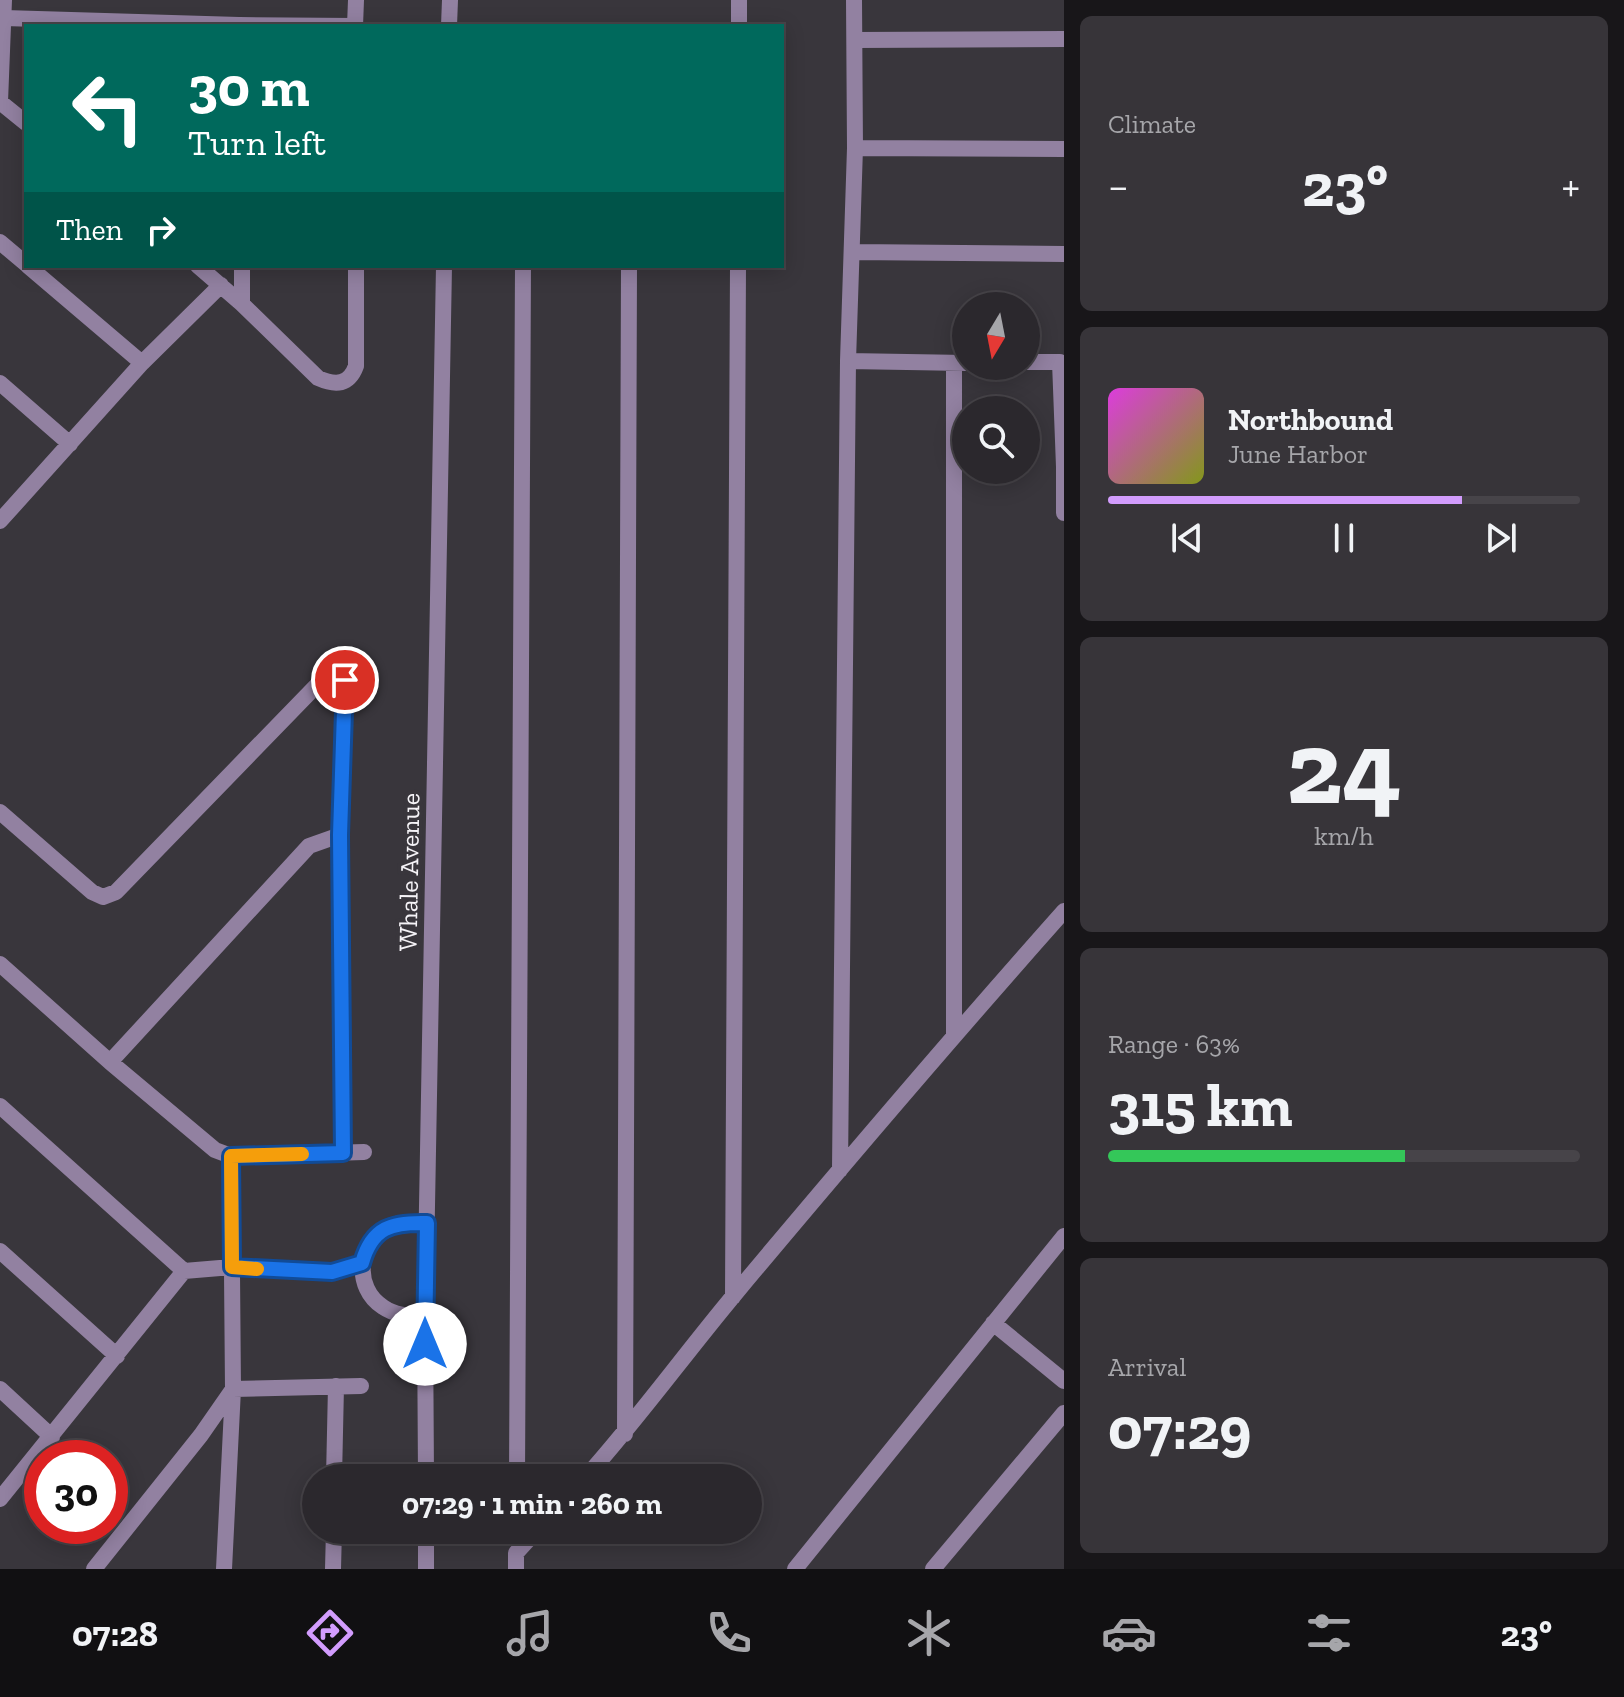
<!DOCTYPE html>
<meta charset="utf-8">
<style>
:root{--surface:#2b282d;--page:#373439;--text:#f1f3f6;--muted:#a6a6aa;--line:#474449;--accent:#d29cfd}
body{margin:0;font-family:"Zilla Slab",serif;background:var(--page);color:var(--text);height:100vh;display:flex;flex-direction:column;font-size:30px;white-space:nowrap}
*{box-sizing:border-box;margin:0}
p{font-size:26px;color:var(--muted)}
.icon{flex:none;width:44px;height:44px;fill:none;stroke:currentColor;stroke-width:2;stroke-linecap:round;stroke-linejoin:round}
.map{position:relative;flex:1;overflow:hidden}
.details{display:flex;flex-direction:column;gap:16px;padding:16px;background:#181619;width:560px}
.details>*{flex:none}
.banner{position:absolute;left:24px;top:24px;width:760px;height:244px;border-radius:0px;box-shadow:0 4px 20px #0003,0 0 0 2px var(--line);background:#00695c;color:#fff;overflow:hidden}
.needle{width:52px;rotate:190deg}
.buttons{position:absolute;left:952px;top:292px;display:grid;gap:16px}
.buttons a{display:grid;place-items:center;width:88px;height:88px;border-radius:50%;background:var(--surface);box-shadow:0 4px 20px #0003,0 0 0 2px var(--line);font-size:40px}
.speed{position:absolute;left:24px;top:1440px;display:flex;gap:16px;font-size:40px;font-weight:700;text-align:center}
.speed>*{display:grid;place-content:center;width:104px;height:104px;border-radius:50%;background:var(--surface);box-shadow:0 4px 20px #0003,0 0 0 2px var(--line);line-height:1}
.speed .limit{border:12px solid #d22;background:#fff;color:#111}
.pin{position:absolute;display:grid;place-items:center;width:68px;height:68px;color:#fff;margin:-34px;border:4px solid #fff;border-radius:50%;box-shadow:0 2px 8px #0007}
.me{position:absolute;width:88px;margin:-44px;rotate:0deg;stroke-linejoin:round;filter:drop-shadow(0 0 6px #0008)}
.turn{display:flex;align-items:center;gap:28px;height:168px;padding:0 32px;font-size:36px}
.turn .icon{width:104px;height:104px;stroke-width:2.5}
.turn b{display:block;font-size:56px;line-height:68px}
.then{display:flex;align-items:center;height:76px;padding:0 32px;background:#0003;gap:16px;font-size:30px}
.big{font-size:60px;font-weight:800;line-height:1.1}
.details .widget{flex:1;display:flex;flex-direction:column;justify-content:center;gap:12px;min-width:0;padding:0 28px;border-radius:12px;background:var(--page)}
.details .dial{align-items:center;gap:0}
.dial b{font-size:104px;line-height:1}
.song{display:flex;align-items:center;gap:24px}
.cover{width:96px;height:96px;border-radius:12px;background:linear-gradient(135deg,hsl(300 70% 55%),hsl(70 70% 35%))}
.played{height:8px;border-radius:4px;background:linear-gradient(90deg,var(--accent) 75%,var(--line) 75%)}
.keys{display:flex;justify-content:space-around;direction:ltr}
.heat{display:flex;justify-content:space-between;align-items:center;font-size:44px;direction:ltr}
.charge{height:12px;border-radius:6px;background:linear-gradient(90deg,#34c759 63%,var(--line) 0)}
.trip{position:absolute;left:302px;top:1464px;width:460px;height:80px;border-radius:40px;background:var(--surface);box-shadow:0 4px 20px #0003,0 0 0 2px var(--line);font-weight:800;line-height:80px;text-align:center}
.dock{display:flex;height:128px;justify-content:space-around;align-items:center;background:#111012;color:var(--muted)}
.dock .icon{width:56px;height:56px}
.dock .active{color:var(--accent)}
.dock b{font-size:36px;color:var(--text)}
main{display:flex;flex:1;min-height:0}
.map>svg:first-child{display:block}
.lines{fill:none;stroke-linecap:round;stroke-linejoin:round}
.street{stroke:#9281a1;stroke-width:16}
.route-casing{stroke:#114b97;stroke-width:20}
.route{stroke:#1a73e8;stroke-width:14}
.slow{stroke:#f59e0b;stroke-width:14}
.labels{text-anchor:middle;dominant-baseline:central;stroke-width:8;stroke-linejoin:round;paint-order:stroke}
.street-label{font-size:26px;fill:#f5f3f7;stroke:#39363c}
</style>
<main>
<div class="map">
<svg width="1064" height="1569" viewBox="0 0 1064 1569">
<rect width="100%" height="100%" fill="#39363c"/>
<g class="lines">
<!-- street -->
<path class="street" d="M739,0V26
M4,18L239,25L355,26
M355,26L356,0
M449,26L450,0
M855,40L1064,39
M0,102L4,0
M0,102L26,123
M855,148L1064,149
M0,242L26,264
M852,252L1064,254
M28,266L142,363
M198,266L242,304L318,378C336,386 349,385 356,366V266
M242,266V304
M848,361L966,363
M1026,362H1060L1064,467
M954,363V1035
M0,383L70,444
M1064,467V513
M0,521L142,363L221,285
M0,812L92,892L103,897L116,892L317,685L333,673L345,680L340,835L343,1153
M0,964L110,1062L215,1150L231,1156L364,1152
M110,1062L309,846L340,835
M0,1106L184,1271
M840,1170L848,361L855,148L854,0
M0,1251L117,1356
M733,1297L738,266
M425,1317C411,1316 396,1316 383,1307C353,1288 357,1241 390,1226C402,1221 414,1223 427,1223
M993,1323L1064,1381
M0,1389L52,1437
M625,1434L629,266
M334,1478L336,1386
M426,1478L425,1317L444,266
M517,1478L523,266
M585,1478C638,1419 684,1355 735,1294C843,1165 952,1037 1064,911
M0,1499L184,1271L232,1267L332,1272L362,1263
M426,1530V1569
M94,1569L201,1435L233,1389L361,1386
M224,1569L233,1389L231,1156
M333,1569L334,1530
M516,1569V1553L537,1530
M795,1569L1064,1236
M933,1569L1064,1413"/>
</g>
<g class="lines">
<!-- route casing -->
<g class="route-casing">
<path id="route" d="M345,680L340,835L343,1153L231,1156L232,1267L332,1272L362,1263C372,1227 392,1222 427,1223L425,1344"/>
</g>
<!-- route -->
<use href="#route" class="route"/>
<!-- slow -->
<path class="slow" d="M257,1269L232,1267L231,1156L302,1154"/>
</g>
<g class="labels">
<!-- street labels -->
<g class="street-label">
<text transform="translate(409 872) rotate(-89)">Whale Avenue</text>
</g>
</g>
</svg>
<div class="buttons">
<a><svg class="needle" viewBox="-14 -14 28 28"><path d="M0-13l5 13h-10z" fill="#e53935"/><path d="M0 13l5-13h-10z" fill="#a6a6aa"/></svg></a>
<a><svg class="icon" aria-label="search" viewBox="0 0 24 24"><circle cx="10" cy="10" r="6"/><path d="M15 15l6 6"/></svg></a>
</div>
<div class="speed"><div class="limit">30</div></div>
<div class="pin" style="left:345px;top:680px;background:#d93025"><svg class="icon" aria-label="arrive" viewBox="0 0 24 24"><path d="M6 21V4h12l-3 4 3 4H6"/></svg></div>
<svg class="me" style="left:425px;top:1344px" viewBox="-20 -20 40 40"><circle r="19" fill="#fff"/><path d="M0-13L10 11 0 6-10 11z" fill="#1a73e8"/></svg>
<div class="trip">07:29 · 1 min · 260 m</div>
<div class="banner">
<div class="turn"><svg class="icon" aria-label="left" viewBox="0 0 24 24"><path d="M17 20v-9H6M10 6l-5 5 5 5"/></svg><div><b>30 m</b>Turn left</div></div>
<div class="then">Then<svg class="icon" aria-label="right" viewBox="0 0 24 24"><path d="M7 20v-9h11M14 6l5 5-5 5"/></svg></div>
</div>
</div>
<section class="details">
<div class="widget"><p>Climate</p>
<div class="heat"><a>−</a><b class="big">23°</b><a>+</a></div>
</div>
<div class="widget">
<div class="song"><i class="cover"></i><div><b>Northbound</b><p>June Harbor</p></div></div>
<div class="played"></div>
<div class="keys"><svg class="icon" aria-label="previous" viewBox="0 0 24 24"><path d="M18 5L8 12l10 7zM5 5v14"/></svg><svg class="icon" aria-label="pause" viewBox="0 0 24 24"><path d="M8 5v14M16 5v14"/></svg><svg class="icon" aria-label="next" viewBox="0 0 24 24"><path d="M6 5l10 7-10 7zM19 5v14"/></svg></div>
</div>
<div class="widget dial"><b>24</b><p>km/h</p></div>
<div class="widget"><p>Range · 63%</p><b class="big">315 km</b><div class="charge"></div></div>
<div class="widget"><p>Arrival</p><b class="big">07:29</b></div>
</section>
</main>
<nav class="dock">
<b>07:28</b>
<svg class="icon active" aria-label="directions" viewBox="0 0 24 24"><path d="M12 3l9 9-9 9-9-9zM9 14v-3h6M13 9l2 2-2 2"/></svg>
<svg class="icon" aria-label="music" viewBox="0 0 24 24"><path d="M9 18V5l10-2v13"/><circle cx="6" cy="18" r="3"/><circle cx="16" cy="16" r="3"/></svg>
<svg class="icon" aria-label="phone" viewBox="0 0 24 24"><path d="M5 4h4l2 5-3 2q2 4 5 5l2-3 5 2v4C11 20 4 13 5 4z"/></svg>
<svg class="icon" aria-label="climate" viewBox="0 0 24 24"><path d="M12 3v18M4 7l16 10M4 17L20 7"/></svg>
<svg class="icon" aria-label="car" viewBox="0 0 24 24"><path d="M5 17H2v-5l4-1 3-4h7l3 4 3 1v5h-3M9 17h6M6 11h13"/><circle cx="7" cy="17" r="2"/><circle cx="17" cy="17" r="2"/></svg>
<svg class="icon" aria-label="filters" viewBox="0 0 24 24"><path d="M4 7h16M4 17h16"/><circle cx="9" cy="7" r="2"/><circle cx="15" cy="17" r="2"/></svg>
<b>23°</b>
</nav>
